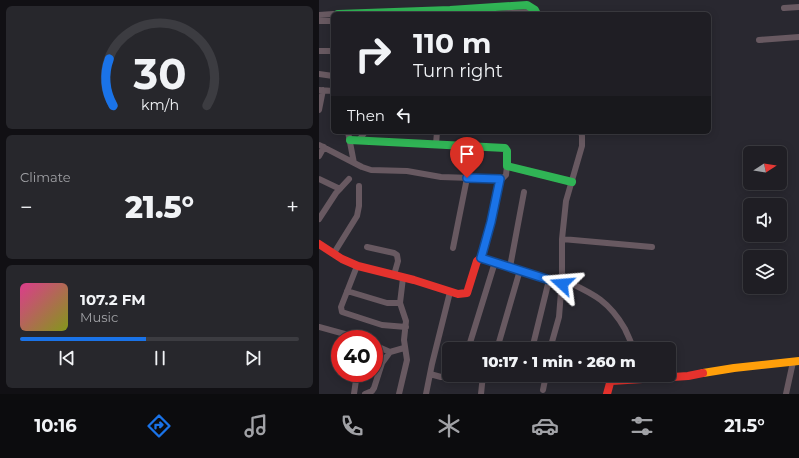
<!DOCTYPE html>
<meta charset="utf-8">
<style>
:root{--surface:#1f1e24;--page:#27272c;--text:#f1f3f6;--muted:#a1a2a6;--line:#3c3c41;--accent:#1a73e8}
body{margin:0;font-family:Montserrat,sans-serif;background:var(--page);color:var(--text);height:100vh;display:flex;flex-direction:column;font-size:15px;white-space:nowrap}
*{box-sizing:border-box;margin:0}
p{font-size:13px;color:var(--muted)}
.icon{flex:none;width:22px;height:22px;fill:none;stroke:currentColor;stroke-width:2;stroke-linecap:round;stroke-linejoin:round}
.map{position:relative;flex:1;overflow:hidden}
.panel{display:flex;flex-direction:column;gap:6px;padding:6px;background:#111014;width:319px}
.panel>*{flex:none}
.banner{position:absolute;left:12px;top:12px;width:380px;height:122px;border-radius:6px;box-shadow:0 2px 10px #0003,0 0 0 1px var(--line);background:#1f1e24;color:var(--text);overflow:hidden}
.needle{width:26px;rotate:78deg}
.buttons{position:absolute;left:424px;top:146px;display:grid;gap:8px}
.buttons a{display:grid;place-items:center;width:44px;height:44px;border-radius:6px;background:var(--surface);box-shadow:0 2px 10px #0003,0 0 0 1px var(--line);font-size:20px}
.speed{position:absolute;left:12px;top:330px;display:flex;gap:8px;font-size:20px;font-weight:700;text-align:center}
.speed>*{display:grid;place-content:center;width:52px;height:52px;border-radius:50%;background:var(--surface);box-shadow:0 2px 10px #0003,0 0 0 1px var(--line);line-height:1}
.speed .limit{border:6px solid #d22;background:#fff;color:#111}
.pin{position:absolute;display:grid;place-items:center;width:34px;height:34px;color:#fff;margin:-41px -17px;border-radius:50% 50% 50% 0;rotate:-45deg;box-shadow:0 0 4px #0007}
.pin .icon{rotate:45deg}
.me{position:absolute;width:44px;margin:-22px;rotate:289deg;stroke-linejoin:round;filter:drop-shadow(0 0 3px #0008)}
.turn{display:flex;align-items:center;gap:14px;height:84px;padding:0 16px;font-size:18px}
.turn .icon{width:52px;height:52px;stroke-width:2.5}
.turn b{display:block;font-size:28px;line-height:34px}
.then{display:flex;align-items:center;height:38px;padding:0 16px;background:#0003;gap:8px;font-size:15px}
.big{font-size:30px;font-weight:800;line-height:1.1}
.panel .card{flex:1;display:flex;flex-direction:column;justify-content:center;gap:6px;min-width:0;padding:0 14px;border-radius:6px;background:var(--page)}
.panel .dial{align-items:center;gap:0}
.dial svg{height:104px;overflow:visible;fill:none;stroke:var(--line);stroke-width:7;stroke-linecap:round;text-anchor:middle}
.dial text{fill:var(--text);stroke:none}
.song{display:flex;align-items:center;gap:12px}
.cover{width:48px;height:48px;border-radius:6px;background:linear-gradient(135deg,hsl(330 70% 55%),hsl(70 70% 35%))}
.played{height:4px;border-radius:2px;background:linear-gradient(90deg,var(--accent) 45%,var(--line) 45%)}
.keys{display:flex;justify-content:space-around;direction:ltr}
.heat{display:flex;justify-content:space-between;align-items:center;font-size:22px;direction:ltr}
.trip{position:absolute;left:123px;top:342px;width:234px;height:40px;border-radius:6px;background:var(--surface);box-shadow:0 2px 10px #0003,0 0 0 1px var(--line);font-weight:800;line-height:40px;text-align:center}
.menu{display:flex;height:64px;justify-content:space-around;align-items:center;background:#0c0c0e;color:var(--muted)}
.menu .icon{width:28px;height:28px}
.menu .current{color:var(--accent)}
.menu b{font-size:18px;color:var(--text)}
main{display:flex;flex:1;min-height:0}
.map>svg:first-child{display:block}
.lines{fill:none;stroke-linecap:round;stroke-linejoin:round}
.street{stroke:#685961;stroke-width:6}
.fast{stroke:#30b455;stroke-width:8}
.slow{stroke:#ff9f0a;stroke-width:8}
.jam{stroke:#e5322d;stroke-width:8}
.route-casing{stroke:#114b97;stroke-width:10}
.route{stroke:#1a73e8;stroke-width:7}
</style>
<main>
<section class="panel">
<div class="card dial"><svg viewBox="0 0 100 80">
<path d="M14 69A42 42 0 1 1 86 69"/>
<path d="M14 69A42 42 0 0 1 11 33" stroke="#1a73e8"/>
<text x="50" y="56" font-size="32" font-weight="700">30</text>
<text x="50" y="72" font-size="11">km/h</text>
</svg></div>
<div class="card"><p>Climate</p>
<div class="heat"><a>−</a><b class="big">21.5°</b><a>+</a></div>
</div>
<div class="card">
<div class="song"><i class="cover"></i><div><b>107.2 FM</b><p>Music</p></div></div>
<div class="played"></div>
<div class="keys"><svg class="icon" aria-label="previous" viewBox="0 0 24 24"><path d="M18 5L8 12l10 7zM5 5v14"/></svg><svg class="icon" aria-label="pause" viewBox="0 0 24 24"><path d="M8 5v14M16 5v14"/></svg><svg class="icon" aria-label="next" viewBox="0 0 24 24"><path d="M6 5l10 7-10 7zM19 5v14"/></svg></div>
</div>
</section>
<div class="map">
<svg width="480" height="394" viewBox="0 0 480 394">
<rect width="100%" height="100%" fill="#292830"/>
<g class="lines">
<!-- street -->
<path class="street" d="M465,8L480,7
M176,14L210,12L213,9
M0,15L14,14
M0,21H14
M440,40L480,37
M0,51H14
M0,74L14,76
M0,90L14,91
M0,110L4,90
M29,132L35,163
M40,140L46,132
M117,144L118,132
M0,145L43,167L52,170L88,171L122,177L183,179L187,175L188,166
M0,156L5,147
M0,179L21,189
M0,219L17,193L30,179
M243,239L333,247
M48,247L75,253L78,255L79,261L75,275
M134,248L148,178
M15,253L38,216L40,206V186
M162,258L172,222L181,179
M38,266L22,307L23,312L63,325L87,327
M191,267L205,192
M243,279C272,293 289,299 306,329C309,336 312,341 314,349
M28,291L68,303H81
M0,327L44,339
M55,345L71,352L85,348
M150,346L176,262
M178,349L201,270
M213,349L230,280
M231,349L240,317L243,279V239L247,201L263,146V136L262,132
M350,364L355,363
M111,374L122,377H128L130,373
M224,390L227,375
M35,394L38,373
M46,394L53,391L55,388L63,363L71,352
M80,394L88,360L85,340L87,321L81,303L84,278
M107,394L113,364L131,292
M162,394L164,375
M467,394L474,362"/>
<!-- fast -->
<path class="fast" d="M19,14L131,10L208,5L216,10L218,14
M31,140L186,148L188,151V166L253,182
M165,259L243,284"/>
<!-- slow -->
<path class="slow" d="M384,373L415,368L480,361"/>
<!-- jam -->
<path class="jam" d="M0,244L23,259L39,266L95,280L139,294L148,293L158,261L162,258L165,259
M288,394L291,383L293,381L369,376L384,373"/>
</g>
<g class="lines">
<!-- route casing -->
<g class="route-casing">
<path id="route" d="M148,178L181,179L172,222L162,258L243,284"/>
</g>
<!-- route -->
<use href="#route" class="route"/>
</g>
</svg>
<div class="buttons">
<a><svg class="needle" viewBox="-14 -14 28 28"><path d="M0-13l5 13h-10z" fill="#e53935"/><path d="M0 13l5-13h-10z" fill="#a1a2a6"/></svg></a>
<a><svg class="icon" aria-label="sound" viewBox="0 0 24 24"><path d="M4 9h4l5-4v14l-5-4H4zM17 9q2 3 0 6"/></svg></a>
<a><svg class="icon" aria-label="layers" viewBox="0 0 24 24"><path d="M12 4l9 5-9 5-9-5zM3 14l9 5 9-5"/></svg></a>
</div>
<div class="speed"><div class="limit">40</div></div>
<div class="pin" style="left:148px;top:178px;background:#d93025"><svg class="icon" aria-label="arrive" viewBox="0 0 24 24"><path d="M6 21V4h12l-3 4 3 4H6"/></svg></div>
<svg class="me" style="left:243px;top:284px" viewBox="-20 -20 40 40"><path d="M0-17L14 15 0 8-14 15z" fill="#1a73e8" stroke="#fff" stroke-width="4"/></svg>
<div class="trip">10:17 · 1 min · 260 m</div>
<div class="banner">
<div class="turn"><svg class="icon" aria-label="right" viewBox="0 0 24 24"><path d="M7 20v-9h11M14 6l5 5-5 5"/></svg><div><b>110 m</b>Turn right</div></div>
<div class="then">Then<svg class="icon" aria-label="left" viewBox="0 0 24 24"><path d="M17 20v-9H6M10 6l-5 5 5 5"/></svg></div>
</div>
</div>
</main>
<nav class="menu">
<b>10:16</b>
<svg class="icon current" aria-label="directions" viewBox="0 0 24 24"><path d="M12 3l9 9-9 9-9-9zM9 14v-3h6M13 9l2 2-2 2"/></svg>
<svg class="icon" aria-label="music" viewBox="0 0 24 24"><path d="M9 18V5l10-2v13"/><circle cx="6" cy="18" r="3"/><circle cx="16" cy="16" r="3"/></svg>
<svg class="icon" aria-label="phone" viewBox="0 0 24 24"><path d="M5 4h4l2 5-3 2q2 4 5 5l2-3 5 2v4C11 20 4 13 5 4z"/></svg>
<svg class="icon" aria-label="climate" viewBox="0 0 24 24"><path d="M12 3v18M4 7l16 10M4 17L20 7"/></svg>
<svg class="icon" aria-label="car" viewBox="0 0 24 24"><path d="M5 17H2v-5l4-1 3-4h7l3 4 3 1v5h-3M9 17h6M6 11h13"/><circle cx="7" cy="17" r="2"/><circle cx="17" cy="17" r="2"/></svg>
<svg class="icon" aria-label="filters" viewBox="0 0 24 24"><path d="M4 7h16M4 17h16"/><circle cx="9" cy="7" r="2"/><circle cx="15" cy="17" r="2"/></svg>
<b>21.5°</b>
</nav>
